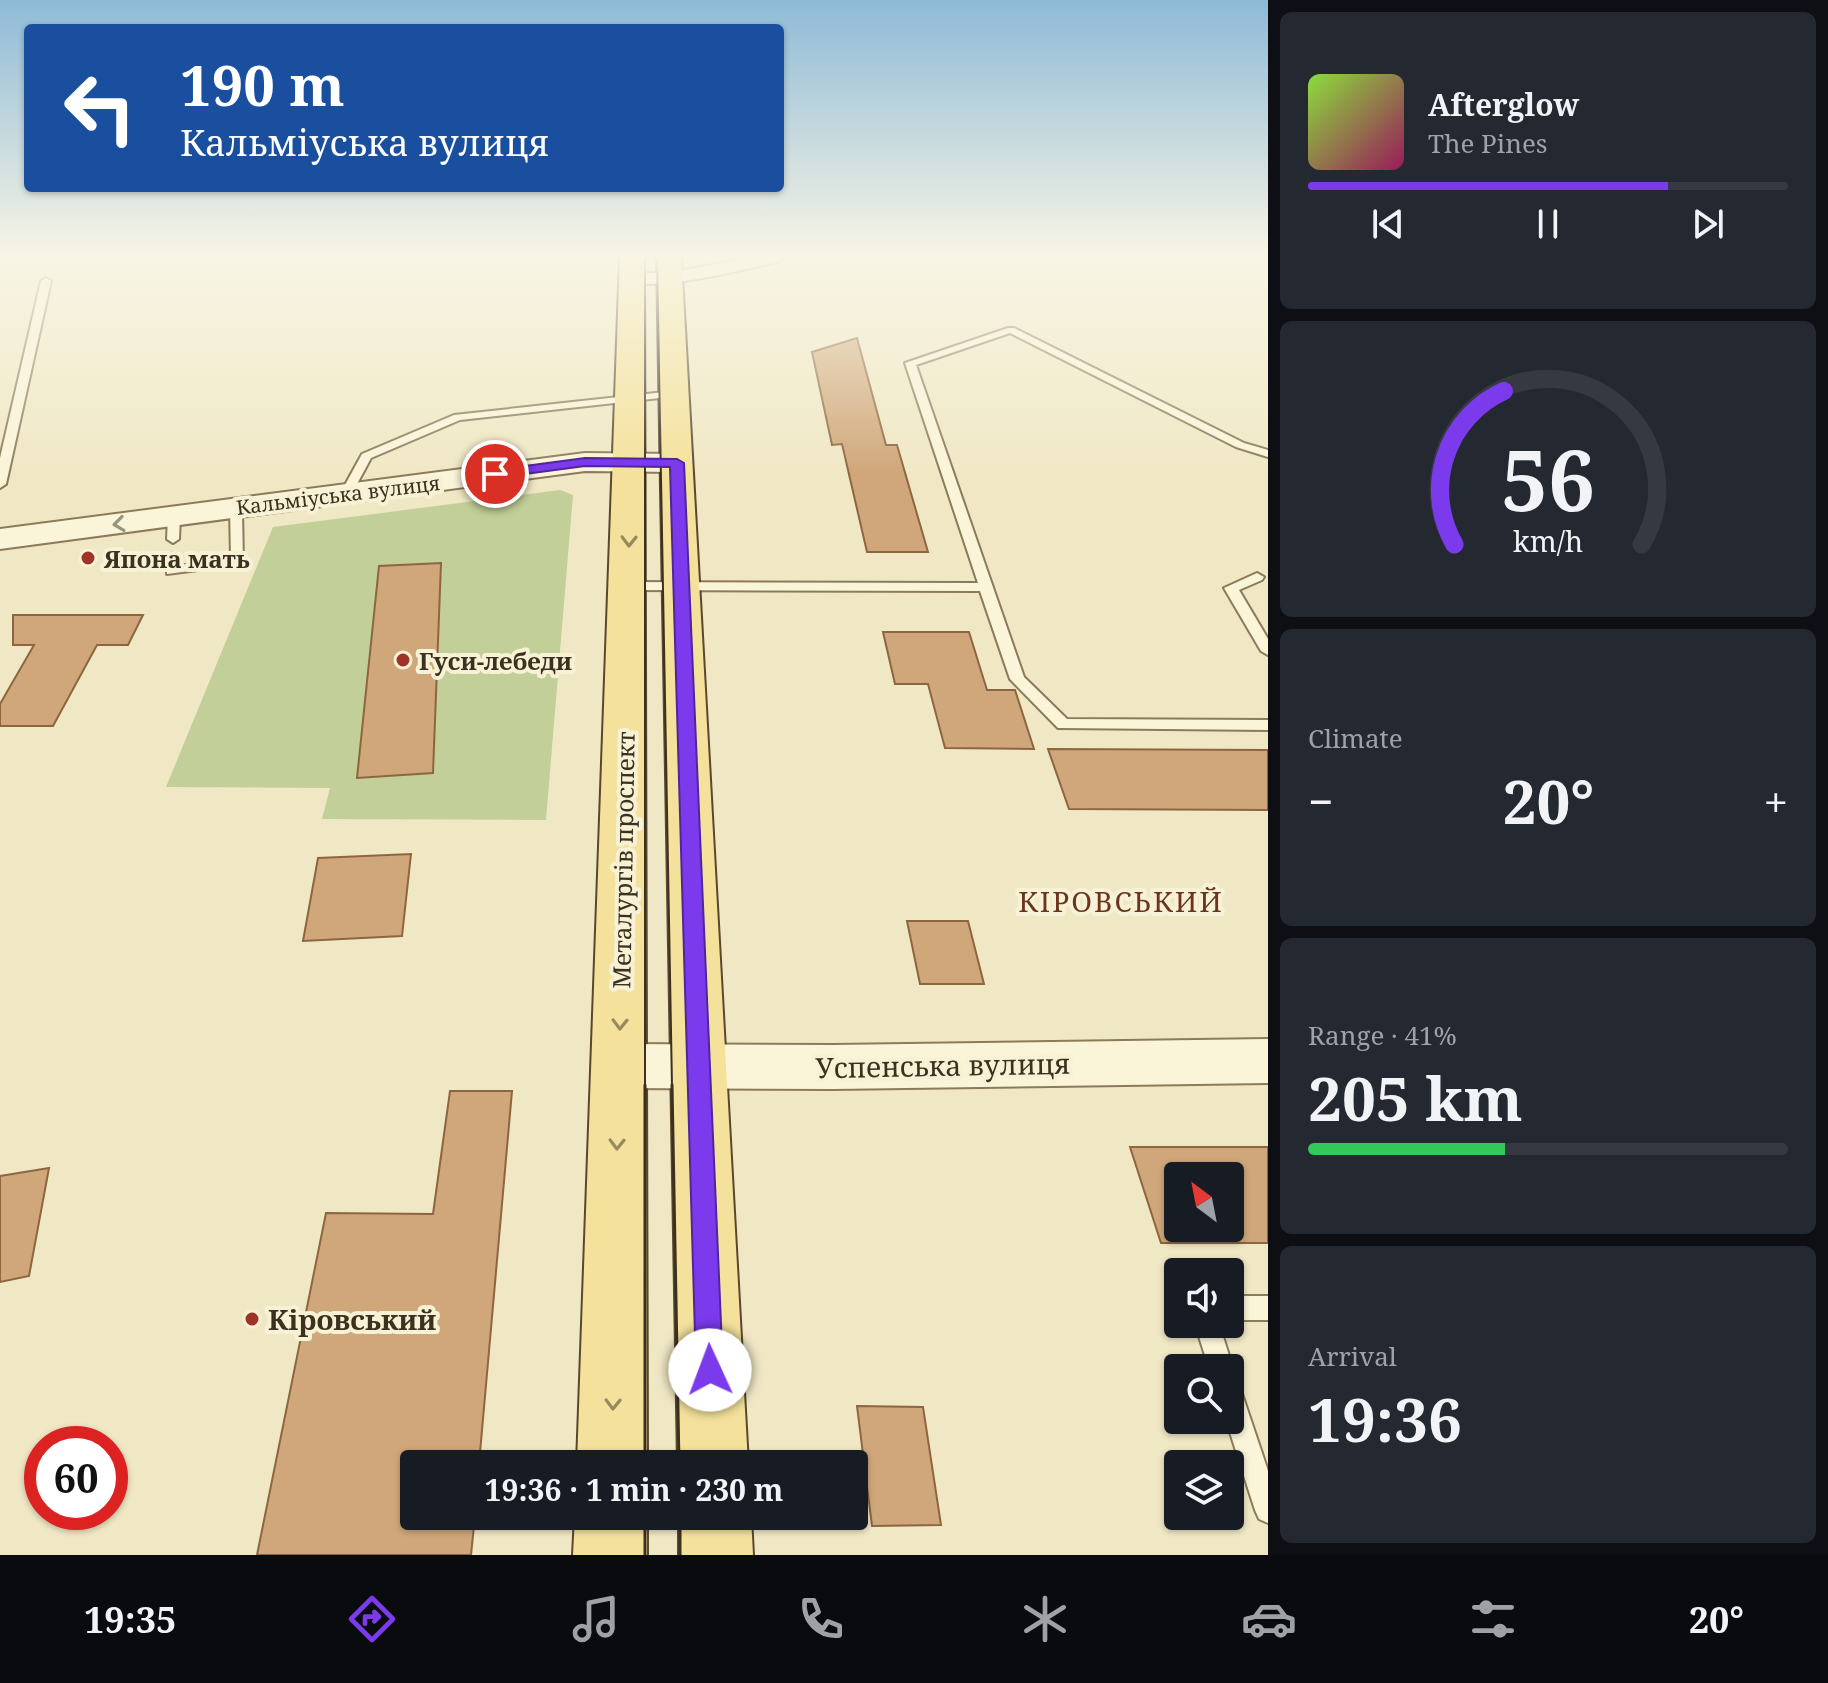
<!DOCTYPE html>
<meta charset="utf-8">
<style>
:root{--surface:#171b24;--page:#242831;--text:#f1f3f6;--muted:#9ea1a6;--line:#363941;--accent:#7c3aed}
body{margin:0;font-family:"Noto Serif",serif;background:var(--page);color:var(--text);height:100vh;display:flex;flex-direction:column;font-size:30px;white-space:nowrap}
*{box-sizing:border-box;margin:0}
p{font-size:26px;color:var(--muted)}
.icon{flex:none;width:44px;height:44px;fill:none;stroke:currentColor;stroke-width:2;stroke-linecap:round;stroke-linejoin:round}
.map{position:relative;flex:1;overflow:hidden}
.sheet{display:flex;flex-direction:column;gap:12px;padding:12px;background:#0d0f14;width:560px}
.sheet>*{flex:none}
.guide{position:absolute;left:24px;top:24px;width:760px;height:168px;border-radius:8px;box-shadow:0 2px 6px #0004;background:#1a4fa0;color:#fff;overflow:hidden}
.needle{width:52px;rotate:328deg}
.fabs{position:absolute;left:1164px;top:1162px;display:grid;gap:16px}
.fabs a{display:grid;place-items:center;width:80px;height:80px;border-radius:8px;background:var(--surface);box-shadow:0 2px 6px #0004;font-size:40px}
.speed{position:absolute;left:24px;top:1426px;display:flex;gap:16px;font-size:40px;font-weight:700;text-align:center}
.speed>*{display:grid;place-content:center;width:104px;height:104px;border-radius:50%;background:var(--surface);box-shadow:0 2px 6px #0004;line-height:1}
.speed .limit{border:12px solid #d22;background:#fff;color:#111}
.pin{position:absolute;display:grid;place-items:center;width:68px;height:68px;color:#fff;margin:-34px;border:4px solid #fff;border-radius:50%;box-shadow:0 2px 8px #0007}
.me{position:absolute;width:88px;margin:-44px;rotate:358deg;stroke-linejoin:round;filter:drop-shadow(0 0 6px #0008)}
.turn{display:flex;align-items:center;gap:28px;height:168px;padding:0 24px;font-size:36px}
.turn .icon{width:104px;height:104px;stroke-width:2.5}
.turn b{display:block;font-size:56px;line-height:68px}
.big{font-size:60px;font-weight:700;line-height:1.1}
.sheet .card{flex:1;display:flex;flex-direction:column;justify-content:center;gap:12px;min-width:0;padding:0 28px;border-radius:12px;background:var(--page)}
.sheet .dial{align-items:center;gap:0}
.dial svg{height:208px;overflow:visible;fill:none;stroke:var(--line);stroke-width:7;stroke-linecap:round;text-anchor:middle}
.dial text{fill:var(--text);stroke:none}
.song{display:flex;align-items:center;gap:24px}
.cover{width:96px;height:96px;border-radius:12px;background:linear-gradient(135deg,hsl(90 70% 55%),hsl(330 70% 35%))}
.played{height:8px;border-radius:4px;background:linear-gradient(90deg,var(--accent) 75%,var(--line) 75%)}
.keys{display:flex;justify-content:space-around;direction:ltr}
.heat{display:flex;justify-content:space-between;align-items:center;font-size:44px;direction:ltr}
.charge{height:12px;border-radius:6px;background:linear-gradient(90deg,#34c759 41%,var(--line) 0)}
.trip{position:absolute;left:400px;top:1450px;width:468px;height:80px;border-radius:8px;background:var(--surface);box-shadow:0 2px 6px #0004;font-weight:700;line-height:80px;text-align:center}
.tab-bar{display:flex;height:128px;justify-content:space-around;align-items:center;background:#090b0e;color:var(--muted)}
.tab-bar .icon{width:56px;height:56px}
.tab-bar .on{color:var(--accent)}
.tab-bar b{font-size:36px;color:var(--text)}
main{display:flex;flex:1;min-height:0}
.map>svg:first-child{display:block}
.green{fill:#c3cf98}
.building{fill:#d0a77a;stroke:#8d663f;stroke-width:2;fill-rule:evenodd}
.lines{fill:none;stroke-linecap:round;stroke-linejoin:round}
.service-casing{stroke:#8c7a5a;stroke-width:4}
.minor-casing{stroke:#8c7a5a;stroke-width:4}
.tertiary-casing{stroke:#8c7a5a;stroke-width:4}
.primary-casing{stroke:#5a482e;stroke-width:4}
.service{fill:#faf4d9;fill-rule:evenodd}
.minor{fill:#faf4d9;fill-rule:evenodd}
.tertiary{fill:#faf4d9;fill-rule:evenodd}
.primary{fill:#f4e29c;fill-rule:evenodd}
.tram-far1{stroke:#3c301f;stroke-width:2}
.tram{stroke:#3c301f;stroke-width:3}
.oneway{stroke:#9b927c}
.oneway2{stroke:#98895e}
.route{fill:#7c3aed;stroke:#51269a;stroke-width:2}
.poi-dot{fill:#9e3427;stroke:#f7f1d5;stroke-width:3}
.labels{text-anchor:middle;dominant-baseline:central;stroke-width:8;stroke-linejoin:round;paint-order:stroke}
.far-street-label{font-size:20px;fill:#3c301f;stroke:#f7f1d5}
.poi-label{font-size:24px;font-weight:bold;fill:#3c301f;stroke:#f7f1d5;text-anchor:start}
.street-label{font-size:24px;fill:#3c301f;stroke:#f7f1d5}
.quarter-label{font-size:28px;letter-spacing:2px;fill:#6a351c;stroke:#f7f1d5}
.near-street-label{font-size:28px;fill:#3c301f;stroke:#f7f1d5}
.near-poi-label{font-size:28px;font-weight:bold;fill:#3c301f;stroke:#f7f1d5;text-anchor:start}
</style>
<main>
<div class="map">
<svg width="1268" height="1555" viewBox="0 0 1268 1555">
<rect width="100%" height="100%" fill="#f0e8c5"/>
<!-- green -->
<path class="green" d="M560,490L573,495L546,820L322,819L330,788L166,787L273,527Z"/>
<!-- building -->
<path class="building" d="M857,338L886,445H897L928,552H867L842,444L832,445L812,352Z
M441,563L433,773L357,778L379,566Z
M13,615H143L128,645H97L53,726H0V704L34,645H13Z
M883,632H969L987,690H1015L1034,749L945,748L928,684H895Z
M1048,749L1268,750V810L1069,809Z
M411,854L402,936L303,941L318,858Z
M907,921H968L984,984H920Z
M450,1091H512L479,1464H414V1516H475L471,1555H257L326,1213L433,1214Z
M1130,1147H1268V1243H1161ZM1178,1176H1230V1228H1178Z
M49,1168L29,1276L0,1282V1176Z
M857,1406L923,1407L941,1525L872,1526Z"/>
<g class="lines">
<!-- service casing -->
<g class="service-casing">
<path id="service" d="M1263,257H1268V260L1264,259Z
M46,278L51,281L6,484L0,488V458L41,281Z
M1008,328H1014L1244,443L1268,450V457L1236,447L1010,333L916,365L1024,677L1067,719L1268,720V730L1058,728L1010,679L980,591L628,590L621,586L628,582L978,583L905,363Z
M674,391L679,394L678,396L460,420L371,458L350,497H342L340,494L362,454L454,415Z
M236,504L242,508L243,564L167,574L166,557L172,553L178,557L179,566L231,558L230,508Z
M174,512L180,516L179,539L173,543L167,539L168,516Z
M1257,573L1264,577L1262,580L1239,590L1268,639V655L1261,651L1224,588Z
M1230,1296H1268V1320H1230Z
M1195,1324H1219L1233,1368L1230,1375V1368H1209Z
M1230,1382L1239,1385L1268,1471V1523L1259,1519L1255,1510L1226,1420H1230Z"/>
</g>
<!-- minor casing -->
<g class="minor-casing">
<path id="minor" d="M752,257H786L777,262C750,268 641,296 624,278L633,273H670Z"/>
</g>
<!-- tertiary casing -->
<g class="tertiary-casing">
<path id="tertiary" d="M585,453L677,454L687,457L692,463L687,469L677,472L585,471L0,549V529Z
M1268,1039V1083L833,1089L619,1088L601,1082L594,1066L601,1050L619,1044L833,1045Z"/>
</g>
<!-- primary casing -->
<g class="primary-casing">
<path id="primary" d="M620,257H644L647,1464H577Z
M657,257H681L748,1464H678Z
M575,1516H647V1555H573Z
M679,1516H751L753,1555H679Z"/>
</g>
<!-- service -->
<use href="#service" class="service"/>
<!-- minor -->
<use href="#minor" class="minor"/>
<!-- tertiary -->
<use href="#tertiary" class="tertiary"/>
<!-- primary -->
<use href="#primary" class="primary"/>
<!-- tram-far1 -->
<path class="tram-far1" d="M645,257V1087
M657,257L672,1087"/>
<!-- tram -->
<path class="tram" d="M645,1085V1464
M672,1085L679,1464
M645,1516V1555
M680,1516V1555"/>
</g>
<!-- one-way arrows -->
<defs><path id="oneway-chevron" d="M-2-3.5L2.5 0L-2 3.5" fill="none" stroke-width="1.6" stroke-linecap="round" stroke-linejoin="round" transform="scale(2)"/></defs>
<use class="oneway" href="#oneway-chevron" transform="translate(119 524) rotate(172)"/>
<g class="oneway2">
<use href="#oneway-chevron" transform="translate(629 541) rotate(91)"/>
<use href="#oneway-chevron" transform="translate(620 1024) rotate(91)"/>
<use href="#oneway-chevron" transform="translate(617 1144) rotate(91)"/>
<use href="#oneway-chevron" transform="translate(613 1404) rotate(91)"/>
</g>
<!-- sky -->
<linearGradient id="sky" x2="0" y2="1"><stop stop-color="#8ebad7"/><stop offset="0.54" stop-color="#f8f5e5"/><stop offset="1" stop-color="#f8f5e5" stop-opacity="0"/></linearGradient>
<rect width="1268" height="474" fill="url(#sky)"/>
<!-- route -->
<path class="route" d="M585,458L677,459L684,463L723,1370L719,1380L710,1384L700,1380L696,1370L670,467L585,466L495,478L489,474L495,470Z"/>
<!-- markers -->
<g class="poi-dot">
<circle cx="88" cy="558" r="8"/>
<circle cx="403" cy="660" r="8"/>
<circle cx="252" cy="1319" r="8"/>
</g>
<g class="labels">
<!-- far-street labels -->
<g class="far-street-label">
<text transform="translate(338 495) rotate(-7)">Кальміуська вулиця</text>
</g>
<!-- poi labels -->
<g class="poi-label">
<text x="104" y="558">Япона мать</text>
<text x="419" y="660">Гуси-лебеди</text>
</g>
<!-- street labels -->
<g class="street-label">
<text transform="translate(623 860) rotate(-89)">Металургів проспект</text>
</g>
<!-- quarter labels -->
<g class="quarter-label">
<text x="1121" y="901">КІРОВСЬКИЙ</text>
</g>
<!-- near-street labels -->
<g class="near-street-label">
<text transform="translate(943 1065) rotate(-1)">Успенська вулиця</text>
</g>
<!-- near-poi labels -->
<g class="near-poi-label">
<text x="268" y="1319">Кіровський</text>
</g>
</g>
</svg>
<div class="fabs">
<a><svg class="needle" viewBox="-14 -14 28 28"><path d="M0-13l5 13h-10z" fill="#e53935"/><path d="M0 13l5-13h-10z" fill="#9ea1a6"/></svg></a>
<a><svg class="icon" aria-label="sound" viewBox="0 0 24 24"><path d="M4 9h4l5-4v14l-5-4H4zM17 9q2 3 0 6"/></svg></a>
<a><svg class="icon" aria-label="search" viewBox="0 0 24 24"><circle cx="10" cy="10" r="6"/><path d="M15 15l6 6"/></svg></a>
<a><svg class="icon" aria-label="layers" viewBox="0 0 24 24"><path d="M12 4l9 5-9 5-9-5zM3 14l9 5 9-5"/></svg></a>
</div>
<div class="speed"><div class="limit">60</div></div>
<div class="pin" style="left:495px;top:474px;background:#d93025"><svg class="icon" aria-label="arrive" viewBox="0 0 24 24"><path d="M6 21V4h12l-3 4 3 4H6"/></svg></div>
<svg class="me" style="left:710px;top:1370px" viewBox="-20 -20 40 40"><circle r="19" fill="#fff"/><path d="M0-13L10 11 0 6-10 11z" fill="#7c3aed"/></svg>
<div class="trip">19:36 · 1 min · 230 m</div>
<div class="guide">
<div class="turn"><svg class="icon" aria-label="left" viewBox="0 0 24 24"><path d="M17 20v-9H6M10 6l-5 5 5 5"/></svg><div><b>190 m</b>Кальміуська вулиця</div></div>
</div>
</div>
<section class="sheet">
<div class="card">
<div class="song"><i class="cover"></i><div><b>Afterglow</b><p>The Pines</p></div></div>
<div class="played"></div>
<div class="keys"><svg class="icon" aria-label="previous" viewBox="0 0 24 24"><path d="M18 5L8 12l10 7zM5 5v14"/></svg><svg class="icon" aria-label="pause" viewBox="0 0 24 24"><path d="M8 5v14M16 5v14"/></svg><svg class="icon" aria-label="next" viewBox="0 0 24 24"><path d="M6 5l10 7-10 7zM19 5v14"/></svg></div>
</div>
<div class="card dial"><svg viewBox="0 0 100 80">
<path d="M14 69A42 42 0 1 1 86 69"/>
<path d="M14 69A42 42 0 0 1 33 10" stroke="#7c3aed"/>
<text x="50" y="56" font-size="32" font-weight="700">56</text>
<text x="50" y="72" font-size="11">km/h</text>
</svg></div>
<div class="card"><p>Climate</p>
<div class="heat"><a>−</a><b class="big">20°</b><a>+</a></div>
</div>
<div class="card"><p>Range · 41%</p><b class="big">205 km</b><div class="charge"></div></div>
<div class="card"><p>Arrival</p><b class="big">19:36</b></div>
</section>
</main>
<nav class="tab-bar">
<b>19:35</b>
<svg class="icon on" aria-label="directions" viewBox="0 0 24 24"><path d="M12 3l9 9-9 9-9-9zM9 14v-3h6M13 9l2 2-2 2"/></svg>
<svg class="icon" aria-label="music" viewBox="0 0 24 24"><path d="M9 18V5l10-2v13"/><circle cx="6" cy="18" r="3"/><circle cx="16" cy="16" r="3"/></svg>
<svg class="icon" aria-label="phone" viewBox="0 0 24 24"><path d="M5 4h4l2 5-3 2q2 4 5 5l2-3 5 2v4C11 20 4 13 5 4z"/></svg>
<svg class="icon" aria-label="climate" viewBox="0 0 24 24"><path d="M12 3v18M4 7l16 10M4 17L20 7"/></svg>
<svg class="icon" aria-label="car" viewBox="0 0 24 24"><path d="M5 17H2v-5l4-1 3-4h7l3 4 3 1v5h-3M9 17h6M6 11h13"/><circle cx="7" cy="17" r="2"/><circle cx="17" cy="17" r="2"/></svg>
<svg class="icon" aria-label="filters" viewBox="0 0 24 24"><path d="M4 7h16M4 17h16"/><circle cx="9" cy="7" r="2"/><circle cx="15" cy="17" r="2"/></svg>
<b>20°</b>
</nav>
